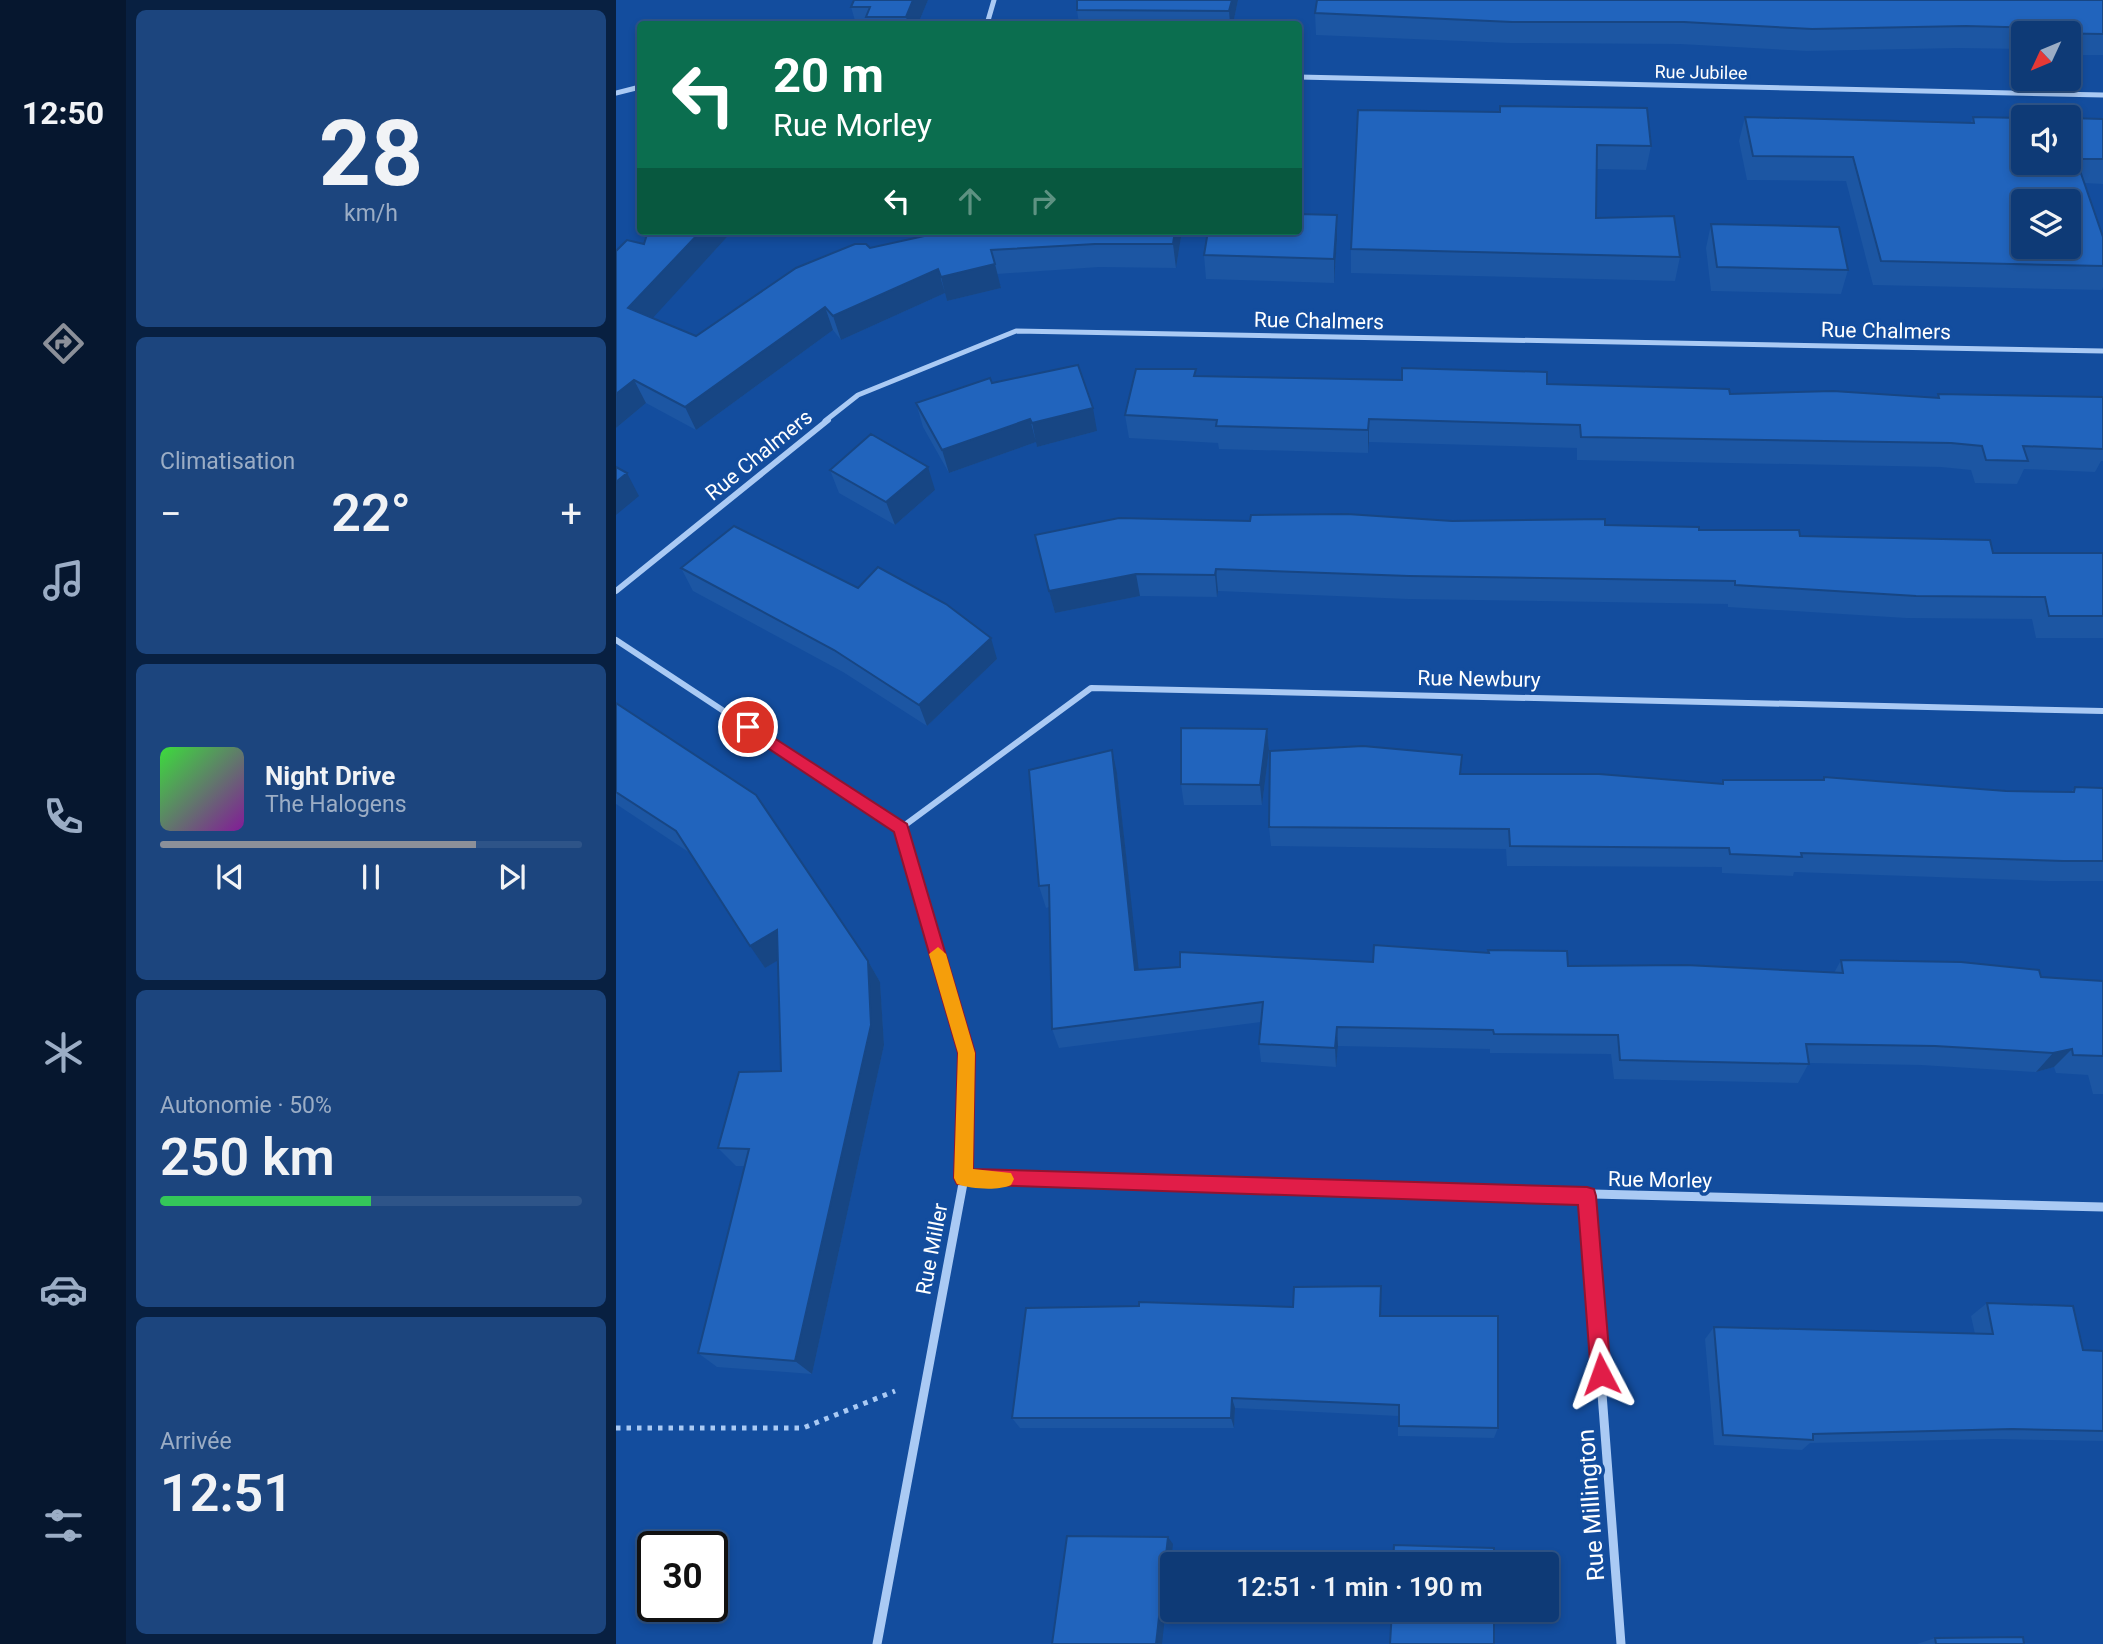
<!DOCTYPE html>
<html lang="fr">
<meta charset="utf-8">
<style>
:root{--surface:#0e3a76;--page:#1c457e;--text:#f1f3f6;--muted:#9badc5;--line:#2e5488;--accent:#8c9099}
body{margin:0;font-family:Roboto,sans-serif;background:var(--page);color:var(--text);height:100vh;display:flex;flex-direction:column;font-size:26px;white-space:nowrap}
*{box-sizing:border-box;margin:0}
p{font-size:23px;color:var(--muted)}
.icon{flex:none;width:38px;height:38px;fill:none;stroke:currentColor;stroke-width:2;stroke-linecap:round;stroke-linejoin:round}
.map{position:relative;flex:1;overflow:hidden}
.details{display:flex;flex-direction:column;gap:10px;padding:10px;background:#082041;width:490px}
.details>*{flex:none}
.top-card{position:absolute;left:21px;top:21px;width:665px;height:214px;border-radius:7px;box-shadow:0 4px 10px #0003,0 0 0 2px var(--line);background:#0b6e4f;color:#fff;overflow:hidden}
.needle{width:46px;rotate:226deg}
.buttons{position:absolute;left:1395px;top:21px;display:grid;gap:14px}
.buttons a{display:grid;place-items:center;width:70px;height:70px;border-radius:7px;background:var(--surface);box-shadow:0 4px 10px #0003,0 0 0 2px var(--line);font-size:35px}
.speed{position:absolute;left:21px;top:1531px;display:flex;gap:14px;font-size:35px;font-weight:700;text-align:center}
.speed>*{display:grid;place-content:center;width:91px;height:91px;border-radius:50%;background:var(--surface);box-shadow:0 4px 10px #0003,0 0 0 2px var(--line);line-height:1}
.speed .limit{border:4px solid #111;border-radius:10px;background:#fff;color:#111}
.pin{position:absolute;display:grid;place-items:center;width:60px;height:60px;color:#fff;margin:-30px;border:4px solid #fff;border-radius:50%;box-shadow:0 2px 7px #0007}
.me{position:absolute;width:77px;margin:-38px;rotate:356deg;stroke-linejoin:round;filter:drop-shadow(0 0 5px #0008)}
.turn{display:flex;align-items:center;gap:24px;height:147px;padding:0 21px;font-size:32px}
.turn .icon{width:91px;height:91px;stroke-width:2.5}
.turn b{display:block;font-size:49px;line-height:60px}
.lanes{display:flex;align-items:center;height:66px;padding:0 21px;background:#0003;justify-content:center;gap:35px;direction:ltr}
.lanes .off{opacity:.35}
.big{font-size:52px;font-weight:600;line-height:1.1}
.details .tile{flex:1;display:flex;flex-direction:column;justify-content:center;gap:10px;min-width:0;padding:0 24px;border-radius:10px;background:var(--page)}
.details .dial{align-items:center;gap:0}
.dial b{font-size:91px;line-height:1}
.song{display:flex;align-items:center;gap:21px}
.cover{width:84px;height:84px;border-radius:10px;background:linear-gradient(135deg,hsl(120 70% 55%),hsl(290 70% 35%))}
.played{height:7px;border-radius:4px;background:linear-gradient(90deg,var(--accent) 75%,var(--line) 75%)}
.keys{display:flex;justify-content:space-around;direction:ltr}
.heat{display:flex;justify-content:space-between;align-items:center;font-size:38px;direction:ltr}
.charge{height:10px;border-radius:5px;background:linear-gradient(90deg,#34c759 50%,var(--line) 0)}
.trip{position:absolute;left:544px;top:1552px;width:399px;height:70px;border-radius:7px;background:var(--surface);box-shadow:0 4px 10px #0003,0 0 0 2px var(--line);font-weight:600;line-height:70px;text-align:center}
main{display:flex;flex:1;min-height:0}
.dock{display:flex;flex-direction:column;width:126px;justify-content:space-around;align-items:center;background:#06172f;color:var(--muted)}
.dock .icon{width:49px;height:49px}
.dock .current{color:var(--accent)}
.dock b{font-size:32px;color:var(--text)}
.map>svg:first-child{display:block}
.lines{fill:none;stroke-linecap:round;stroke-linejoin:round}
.path{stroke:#aacaf4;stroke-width:5;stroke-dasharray:4.5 6;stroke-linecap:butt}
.minor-far2{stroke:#aacaf4;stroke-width:5}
.minor-far1{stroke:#aacaf4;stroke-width:6}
.minor{stroke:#aacaf4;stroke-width:9}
.wall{fill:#1c56a3}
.shaded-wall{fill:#174684}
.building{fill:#2164bd;stroke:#174684;stroke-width:2;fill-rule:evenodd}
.route{fill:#e11d48;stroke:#92132f;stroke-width:2}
.slow{fill:#f59e0b}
.labels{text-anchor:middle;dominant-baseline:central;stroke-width:7;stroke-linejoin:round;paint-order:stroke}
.far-street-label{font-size:18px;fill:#fff;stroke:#134d9e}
.street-label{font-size:21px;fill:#fff;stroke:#134d9e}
.near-street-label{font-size:24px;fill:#fff;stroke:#134d9e}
</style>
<main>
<nav class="dock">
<b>12:50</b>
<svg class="icon current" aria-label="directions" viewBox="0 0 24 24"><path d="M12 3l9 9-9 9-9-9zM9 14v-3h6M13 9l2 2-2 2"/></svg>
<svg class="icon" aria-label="music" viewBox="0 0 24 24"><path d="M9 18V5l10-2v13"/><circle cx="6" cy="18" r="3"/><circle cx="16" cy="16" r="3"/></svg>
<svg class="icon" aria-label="phone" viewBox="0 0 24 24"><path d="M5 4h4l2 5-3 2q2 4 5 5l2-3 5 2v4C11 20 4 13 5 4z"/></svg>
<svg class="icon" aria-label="climate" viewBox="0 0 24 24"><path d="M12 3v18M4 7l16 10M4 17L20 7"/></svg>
<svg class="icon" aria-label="car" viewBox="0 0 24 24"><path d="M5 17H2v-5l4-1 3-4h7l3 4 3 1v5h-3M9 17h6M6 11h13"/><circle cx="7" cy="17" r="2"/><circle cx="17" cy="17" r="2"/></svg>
<svg class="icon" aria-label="filters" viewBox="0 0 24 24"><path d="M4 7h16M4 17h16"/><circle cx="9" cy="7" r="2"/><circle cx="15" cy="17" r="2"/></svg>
</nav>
<section class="details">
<div class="tile dial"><b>28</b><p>km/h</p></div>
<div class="tile"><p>Climatisation</p>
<div class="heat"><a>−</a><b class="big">22°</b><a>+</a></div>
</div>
<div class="tile">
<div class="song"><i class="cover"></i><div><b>Night Drive</b><p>The Halogens</p></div></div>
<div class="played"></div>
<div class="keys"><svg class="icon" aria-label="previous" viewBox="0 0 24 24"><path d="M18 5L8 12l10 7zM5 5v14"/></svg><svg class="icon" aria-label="pause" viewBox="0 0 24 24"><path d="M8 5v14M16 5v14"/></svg><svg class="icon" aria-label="next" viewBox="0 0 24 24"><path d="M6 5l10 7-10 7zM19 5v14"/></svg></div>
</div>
<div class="tile"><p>Autonomie · 50%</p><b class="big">250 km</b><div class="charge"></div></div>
<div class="tile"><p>Arrivée</p><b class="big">12:51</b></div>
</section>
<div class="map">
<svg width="1487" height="1644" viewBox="0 0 1487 1644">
<rect width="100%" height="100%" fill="#134d9e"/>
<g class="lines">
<!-- path -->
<path class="path" d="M0,1428H187L279,1391"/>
<!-- minor-far2 -->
<path class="minor-far2" d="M371,24L378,0
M682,77L1487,95
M0,93L24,87
M209,421L242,395L400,331L1487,351"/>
<!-- minor-far1 -->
<path class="minor-far1" d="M0,591L212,420
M0,640L285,828L323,959
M285,828L475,688L1487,711"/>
<!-- minor -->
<path class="minor" d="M348,1178L1487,1207
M971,1196L1005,1644
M261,1644L348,1178L351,1053L323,957"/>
</g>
<!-- wall -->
<path class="wall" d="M238,0H312L302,24H240L235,7Z
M622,0L617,24H463L461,10Z
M1487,0V55H1452V33H1407V49L1342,48L1191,51L1064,44L894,43L700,35L699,13Z
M884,106L1035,146L1030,170L981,169L980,218L1064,257L1059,281L735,273V249L883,112Z
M1129,117L1355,122L1357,117L1487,119V184L1468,183L1487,237V287L1486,290L1257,285L1230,181L1131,180L1123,141Z
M1095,224L1232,270L1225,294L1095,291L1090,248Z
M32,231H120L118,237H111L36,318L80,336L254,248L566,231L560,268L483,267L381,274L385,288L331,301L329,293L225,340L217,330L80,430L30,403L0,428V251L28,244Z
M721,239L718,283L590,279L588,255Z
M580,376L931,384L1114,394L1321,398L1322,394L1487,397V461H1485L1479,472L1408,469L1401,484L1359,483L1355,470L1325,467L961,460V448L753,442L752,453L603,449L602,443L513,438L509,415Z
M376,383L481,431L421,447L420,442L333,473L307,427L300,403Z
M214,470L319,490L279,525L223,493Z
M634,521H836L989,525L1184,536L1377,553H1487V638H1420L1416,619L1290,618L1112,607V604L792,599L602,591L601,597L524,596L439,613L419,535Z
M65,568L381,659L311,726L227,672L77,591Z
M0,703L252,961L264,982L268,1045L196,1374L101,1367L82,1353L129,1166H120L102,1148L165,1071L162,960L149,968L74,853L0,804Z
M651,729L653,750L646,805H568L565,784Z
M501,773L522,969L757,962L872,953V950L952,966L1218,973L1225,960L1425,977L1487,981V1094H1477L1472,1075L1440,1073L1438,1067L1420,1072L1305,1065L1193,1063L1182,1083L998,1079L995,1054L874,1053V1049L722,1046L720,1067L645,1062L643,1044L645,1022L443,1048L436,1029L433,907L430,908L423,886Z
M844,774L1105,784L1107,780H1207L1208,777L1390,791L1455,792L1459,787L1487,788V881H1433L1178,872L1177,876L1106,873V867L891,866L890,849L655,846L653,827Z
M1371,1303L1467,1350L1487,1351V1441L1380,1439L1194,1443L1186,1450L1098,1445L1089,1339L1098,1327L1359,1334L1355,1316Z
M523,1306L764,1316L882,1428L878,1438L782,1436V1416L619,1408L618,1428H404L396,1418Z
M1319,1638L1408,1644H1301Z"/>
<!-- shaded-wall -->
<path class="shaded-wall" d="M297,0H312L302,24H292L290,17Z
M616,0H622L617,24H614L613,11Z
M721,215V239L718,283V259Z
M85,231H109L111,237L24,332L12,308Z
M559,231H566L560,268L557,244Z
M379,264L385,288L331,301L325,277Z
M322,269L329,293L225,340L217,316Z
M209,307L217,330L80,430L69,407Z
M18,380L30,403L0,428V394Z
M477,408L481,431L421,447L416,423Z
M414,419L420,442L333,473L326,450Z
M753,419V442L752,453V430Z
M312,467L319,490L279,525L270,502Z
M11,473L23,496L0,515V482Z
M600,569L602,591L601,597L599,575Z
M520,574L524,596L439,613L433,591Z
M375,638L381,659L311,726L303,705Z
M651,729L653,750L646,805L644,785Z
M496,750L501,773L525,990L519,970Z
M161,930L176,952L149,968L134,946Z
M252,961L264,982L268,1045L196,1374L179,1361Z
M721,1027L722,1046L720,1067L719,1048Z
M1456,1049L1438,1067L1420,1072L1437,1053Z
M616,1398L619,1408L618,1428L615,1418Z
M552,1537L557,1544L546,1644H540Z"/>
<!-- building -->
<path class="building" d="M238,0H297L290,17H250L254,7H235Z
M461,0H616L613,11L461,10Z
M701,0H1487V34L1425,33L1423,28L1350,26L1196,29L1068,22H896L699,13Z
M884,106L1031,108L1035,146L981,145L980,218L1058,216L1064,257L735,249L742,110L884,112Z
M1129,117L1358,123L1357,117L1407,118V163H1452V118L1487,119V159H1460L1487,237V266L1265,261L1237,157L1137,156ZM1407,201H1452V247H1407Z
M682,214L721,215L718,259L588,255L592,231H682Z
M1095,224L1223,227L1232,270L1101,267Z
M32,231H85L12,308L80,336L180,268L239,244H250L254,248L331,231H559L557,244H479L375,250L379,264L325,277L322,269L217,316L209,307L69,407L18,380L0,394V251L11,240L28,244Z
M462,365L477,408L416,423L414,419L326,450L300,403L374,378L376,383Z
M786,368L931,372V384L1113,389L1114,394L1217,391L1323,398L1322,394L1487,397V449L1407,446L1412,461L1370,460L1366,446L1335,443L965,437L964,425L753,419L752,430L600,426L601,420L509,415L520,369H580L578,376L786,380Z
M255,434L312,467L270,502L214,470Z
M0,467L11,473L0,482Z
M731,514L836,521L989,519V525L1083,527V530H1183L1184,536L1374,540L1377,553H1487V616H1433L1429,597L1300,596L1119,585V581L793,576L600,569L599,575L520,574L433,591L419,535L503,518L634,521L635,515Z
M118,526L242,588L262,567L330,604L375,638L303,705L218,650L65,568Z
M0,703L140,795L252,961L255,1025L179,1361L82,1353L133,1149L102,1148L123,1072L165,1071L161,930L134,946L60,831L0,792Z
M565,728L651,729L644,785L565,784Z
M747,746L846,755L844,774H983L1107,784V780H1208V777L1390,791L1458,792L1459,787L1487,788V861H1447L1185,853L1186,857L1114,854L1113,848L894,846L893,829L653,827L654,751Z
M496,750L519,970L564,967V952L757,962L758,945L873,953L872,950L951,951L952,966L1070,965L1227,973L1225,960L1345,962L1423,970L1425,977L1487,981V1056L1457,1055L1456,1049L1437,1053L1319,1046L1190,1044L1193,1064L1004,1060L1002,1035L878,1034L877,1030L721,1027L719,1048L643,1044L647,1002L436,1029L433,885L423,886L413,770Z
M765,1286L764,1316H882V1428L783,1426V1405L616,1398L615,1418H396L410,1308L523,1306V1302L677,1307L678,1287Z
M1371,1303L1457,1306L1467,1350L1487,1351V1431L1396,1429L1197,1434V1440L1107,1435L1098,1327L1377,1334Z
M451,1536L552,1537L540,1644H436Z
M778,1545L878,1548V1564H777Z
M776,1610H878V1644H774Z
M1407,1637L1408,1644H1320L1319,1638Z"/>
<!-- route -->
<path class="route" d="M132,721L291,824L359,1053L357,1169L971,1187L978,1189L980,1196L995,1374L992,1381L985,1383L978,1381L975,1374L962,1205L341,1184L338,1178L342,1053L278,832L126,731V722Z"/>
<!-- slow -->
<path class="slow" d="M322,947L330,954L359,1053L357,1169L395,1173L398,1179L395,1185C382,1191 355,1189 341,1184L338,1178L342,1053L313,954Z"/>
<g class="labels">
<!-- far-street labels -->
<g class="far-street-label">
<text transform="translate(1085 72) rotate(1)">Rue Jubilee</text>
</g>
<!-- street labels -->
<g class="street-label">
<text transform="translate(703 321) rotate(1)">Rue Chalmers</text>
<text transform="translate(1270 331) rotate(1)">Rue Chalmers</text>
<text transform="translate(143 455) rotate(-39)">Rue Chalmers</text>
<text transform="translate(863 679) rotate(1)">Rue Newbury</text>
<text transform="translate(1044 1180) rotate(1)">Rue Morley</text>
<text transform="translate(316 1249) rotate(-79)">Rue Miller</text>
</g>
<!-- near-street labels -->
<g class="near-street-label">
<text transform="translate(975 1505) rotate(-94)">Rue Millington</text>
</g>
</g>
</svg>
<div class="buttons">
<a><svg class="needle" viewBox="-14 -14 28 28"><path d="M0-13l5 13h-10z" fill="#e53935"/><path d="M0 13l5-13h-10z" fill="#9badc5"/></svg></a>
<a><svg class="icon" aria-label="sound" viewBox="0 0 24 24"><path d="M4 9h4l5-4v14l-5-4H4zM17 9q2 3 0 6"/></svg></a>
<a><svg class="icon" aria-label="layers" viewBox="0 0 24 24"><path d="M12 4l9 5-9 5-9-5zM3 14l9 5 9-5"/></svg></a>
</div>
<div class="speed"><div class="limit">30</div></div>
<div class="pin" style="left:132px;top:727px;background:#d93025"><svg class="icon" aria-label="arrive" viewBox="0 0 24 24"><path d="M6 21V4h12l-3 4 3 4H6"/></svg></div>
<svg class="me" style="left:985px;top:1374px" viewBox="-20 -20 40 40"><path d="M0-17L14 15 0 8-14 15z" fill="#e11d48" stroke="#fff" stroke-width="4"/></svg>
<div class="trip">12:51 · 1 min · 190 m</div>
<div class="top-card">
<div class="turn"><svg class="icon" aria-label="left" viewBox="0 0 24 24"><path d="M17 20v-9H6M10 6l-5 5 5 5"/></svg><div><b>20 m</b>Rue Morley</div></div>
<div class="lanes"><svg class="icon" aria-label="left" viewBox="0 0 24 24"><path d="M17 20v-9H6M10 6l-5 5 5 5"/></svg><svg class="icon off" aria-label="ahead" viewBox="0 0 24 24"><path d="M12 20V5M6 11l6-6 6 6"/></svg><svg class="icon off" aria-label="right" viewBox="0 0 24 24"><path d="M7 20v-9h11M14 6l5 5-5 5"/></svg></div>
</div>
</div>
</main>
